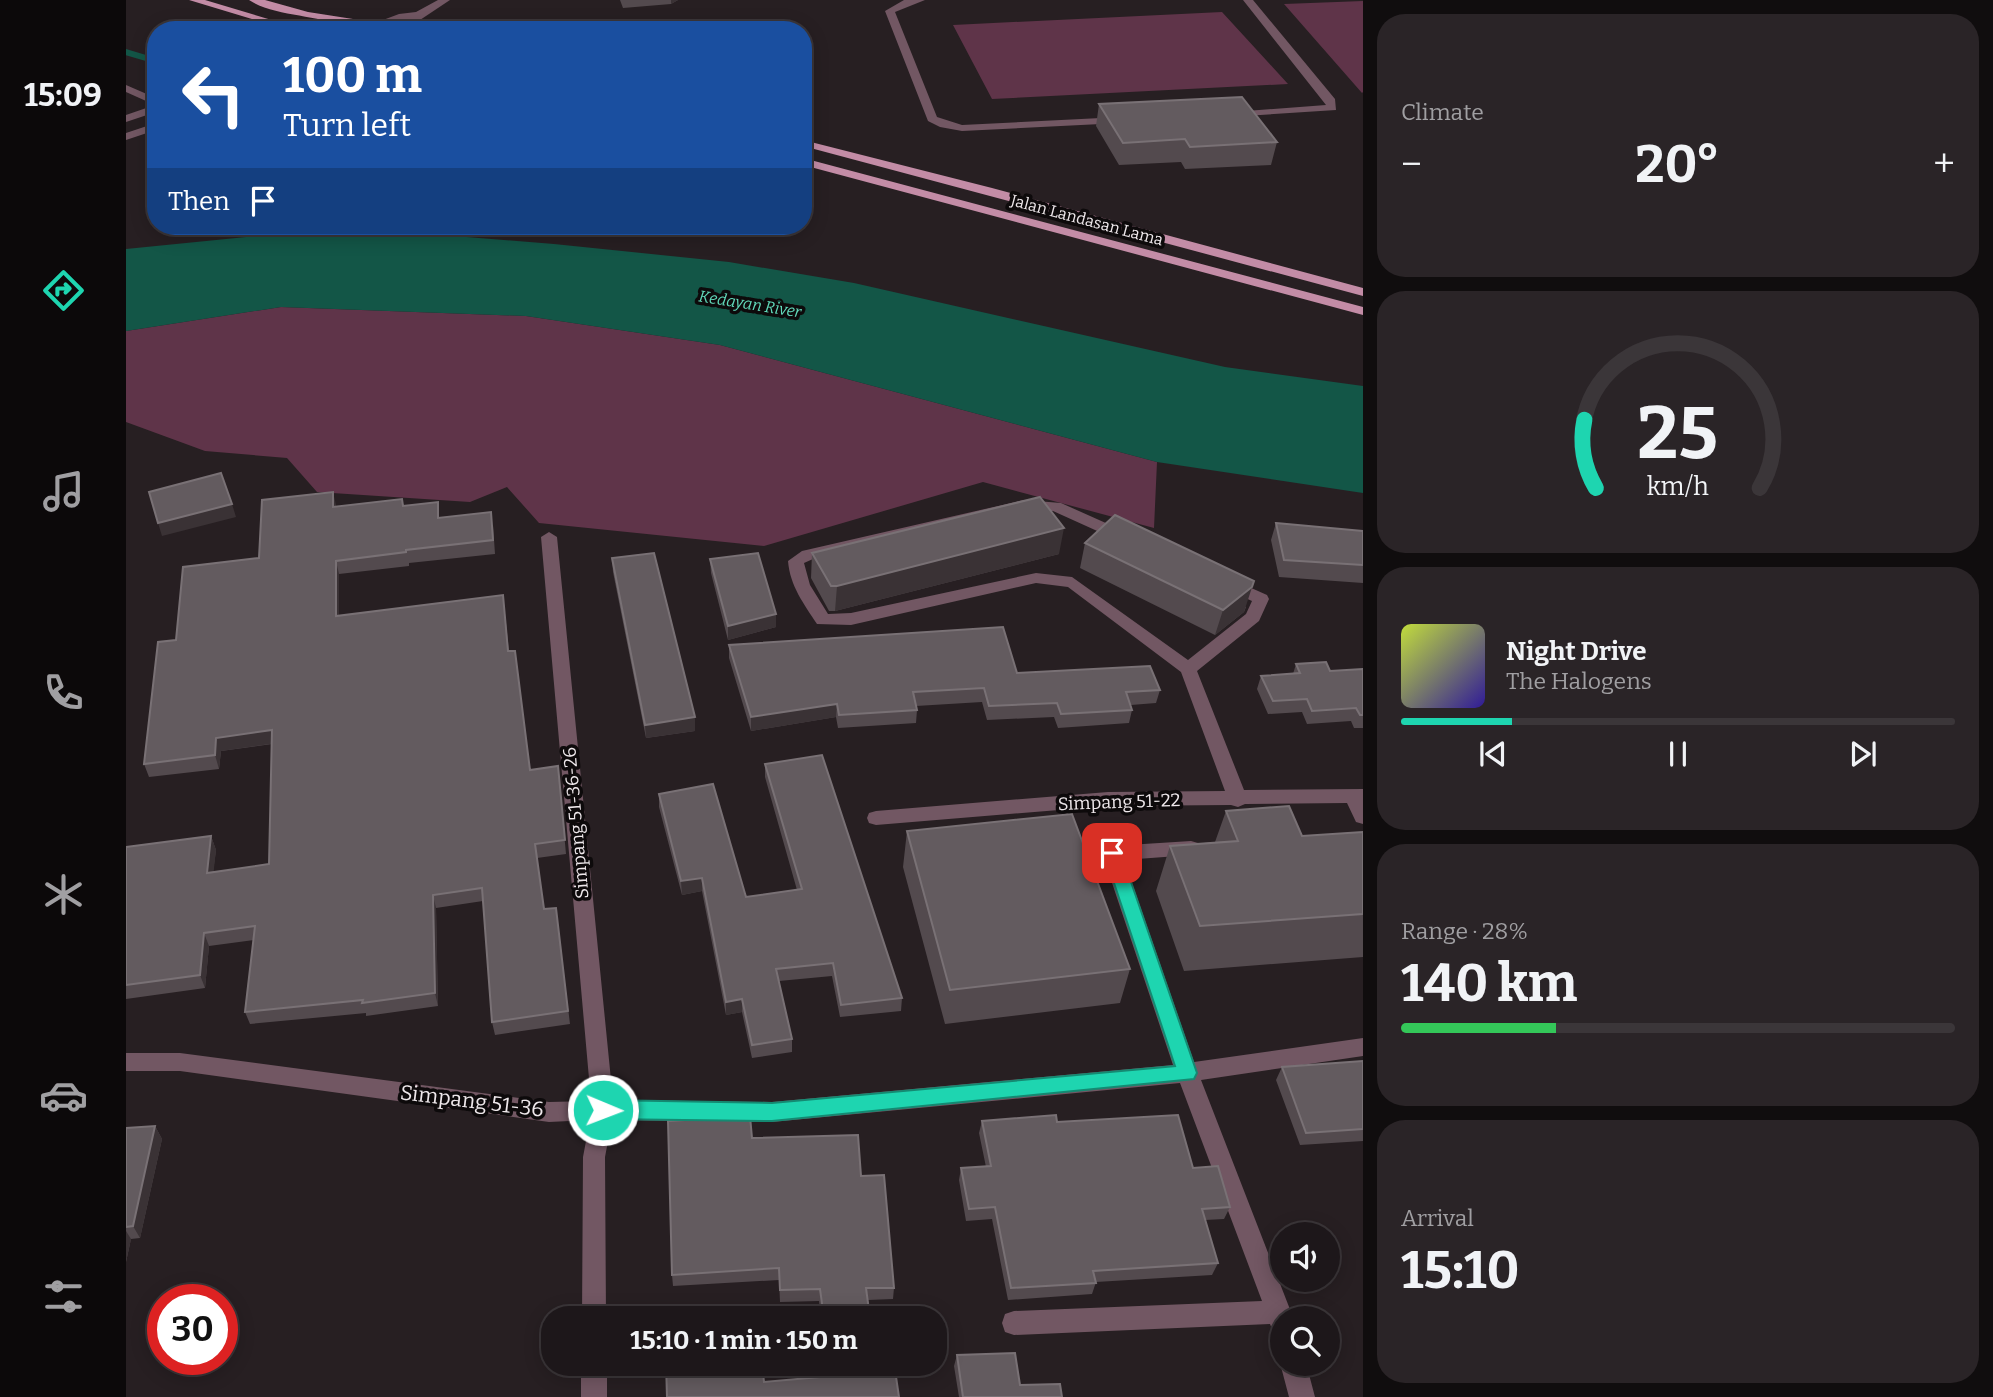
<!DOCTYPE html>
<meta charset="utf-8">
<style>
:root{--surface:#1d171a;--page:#2a2427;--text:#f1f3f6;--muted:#a09fa2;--line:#3b3639;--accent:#1ed5b0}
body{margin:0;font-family:Bitter,serif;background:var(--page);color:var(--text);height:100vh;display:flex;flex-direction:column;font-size:26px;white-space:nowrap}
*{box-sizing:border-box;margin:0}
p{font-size:23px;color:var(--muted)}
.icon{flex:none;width:38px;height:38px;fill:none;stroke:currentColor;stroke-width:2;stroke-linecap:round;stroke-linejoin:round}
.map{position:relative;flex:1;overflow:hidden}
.sheet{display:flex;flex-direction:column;gap:14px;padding:14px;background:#100d0e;width:630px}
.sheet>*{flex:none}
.guide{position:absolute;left:21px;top:21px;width:665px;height:214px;border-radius:28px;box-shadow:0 4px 18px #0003,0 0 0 2px var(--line);background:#1a4fa0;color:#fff;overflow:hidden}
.controls{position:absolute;left:1144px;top:1222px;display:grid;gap:14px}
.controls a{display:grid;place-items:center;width:70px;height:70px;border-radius:50%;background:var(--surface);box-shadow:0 4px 18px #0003,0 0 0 2px var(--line);font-size:35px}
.speed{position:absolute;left:21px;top:1284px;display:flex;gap:14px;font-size:35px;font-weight:700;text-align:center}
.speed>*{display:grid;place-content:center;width:91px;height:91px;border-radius:50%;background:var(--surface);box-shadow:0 4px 18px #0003,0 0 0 2px var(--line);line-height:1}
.speed .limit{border:10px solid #d22;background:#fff;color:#111}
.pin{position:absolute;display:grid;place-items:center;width:60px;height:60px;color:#fff;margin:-30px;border-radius:14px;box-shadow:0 4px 10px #0006}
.me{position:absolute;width:77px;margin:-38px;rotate:91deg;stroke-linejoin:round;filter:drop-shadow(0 0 5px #0008)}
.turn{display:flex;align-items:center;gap:24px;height:147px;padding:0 21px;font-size:32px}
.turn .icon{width:91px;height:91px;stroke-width:2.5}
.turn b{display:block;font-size:49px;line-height:60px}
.then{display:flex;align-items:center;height:66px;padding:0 21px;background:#0003;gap:14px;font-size:26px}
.big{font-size:52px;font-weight:700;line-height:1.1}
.sheet .card{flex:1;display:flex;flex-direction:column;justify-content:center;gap:10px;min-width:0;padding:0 24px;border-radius:28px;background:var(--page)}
.sheet .dial{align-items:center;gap:0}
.dial svg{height:182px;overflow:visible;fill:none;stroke:var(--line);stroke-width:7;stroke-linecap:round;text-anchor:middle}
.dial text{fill:var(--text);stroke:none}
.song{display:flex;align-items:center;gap:21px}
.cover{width:84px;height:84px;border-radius:10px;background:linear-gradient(135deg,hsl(70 70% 55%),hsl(250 70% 35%))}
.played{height:7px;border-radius:4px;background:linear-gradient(90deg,var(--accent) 20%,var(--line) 20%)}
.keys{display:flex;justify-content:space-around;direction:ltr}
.heat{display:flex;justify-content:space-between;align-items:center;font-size:38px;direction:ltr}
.charge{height:10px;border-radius:5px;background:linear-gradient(90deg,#34c759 28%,var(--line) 0)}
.trip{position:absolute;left:415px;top:1306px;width:406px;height:70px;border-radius:28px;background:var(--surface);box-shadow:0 4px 18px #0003,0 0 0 2px var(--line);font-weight:700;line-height:70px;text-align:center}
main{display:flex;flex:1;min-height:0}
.tab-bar{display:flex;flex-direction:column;width:126px;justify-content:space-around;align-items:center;background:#0c090a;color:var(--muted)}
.tab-bar .icon{width:49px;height:49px}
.tab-bar .current{color:var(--accent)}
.tab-bar b{font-size:32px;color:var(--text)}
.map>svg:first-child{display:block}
.green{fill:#5f3449}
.water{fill:#135647}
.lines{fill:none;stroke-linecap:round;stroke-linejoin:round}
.stream{stroke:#135647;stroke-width:6}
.minor{fill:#725763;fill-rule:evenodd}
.major{fill:#c38ca6;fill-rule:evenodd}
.wall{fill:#534a4e}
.shaded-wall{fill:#3a3235}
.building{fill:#635b5f;stroke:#797175;stroke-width:2}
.route{fill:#1ed5b0;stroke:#148a72;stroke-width:2}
.labels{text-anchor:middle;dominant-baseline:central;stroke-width:7;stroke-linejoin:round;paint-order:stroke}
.far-street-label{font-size:16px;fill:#eee8eb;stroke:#0d0a0b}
.far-water-label{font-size:16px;font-style:italic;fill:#61d9ba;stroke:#0d0a0b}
.street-label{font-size:18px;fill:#eee8eb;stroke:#0d0a0b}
.near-street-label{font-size:21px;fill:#eee8eb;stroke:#0d0a0b}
</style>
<main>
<nav class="tab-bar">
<b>15:09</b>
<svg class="icon current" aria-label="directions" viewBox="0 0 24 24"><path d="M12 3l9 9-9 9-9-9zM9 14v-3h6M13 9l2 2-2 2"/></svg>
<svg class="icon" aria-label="music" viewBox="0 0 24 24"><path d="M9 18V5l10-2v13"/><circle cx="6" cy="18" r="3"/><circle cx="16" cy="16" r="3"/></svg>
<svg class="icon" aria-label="phone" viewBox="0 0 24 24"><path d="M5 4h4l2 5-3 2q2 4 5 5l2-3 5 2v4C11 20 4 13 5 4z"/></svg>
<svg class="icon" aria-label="climate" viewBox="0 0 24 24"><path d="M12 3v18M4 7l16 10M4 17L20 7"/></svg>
<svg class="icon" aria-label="car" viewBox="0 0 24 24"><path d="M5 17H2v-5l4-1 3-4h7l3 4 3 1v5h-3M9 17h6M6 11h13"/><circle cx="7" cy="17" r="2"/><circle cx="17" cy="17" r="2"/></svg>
<svg class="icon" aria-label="filters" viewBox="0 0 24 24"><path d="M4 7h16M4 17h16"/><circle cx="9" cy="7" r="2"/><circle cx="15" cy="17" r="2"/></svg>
</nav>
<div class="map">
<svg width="1237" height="1397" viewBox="0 0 1237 1397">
<rect width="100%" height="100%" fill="#271f22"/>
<!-- green -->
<path class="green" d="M1237,1V92L1236,93L1158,4Z
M1096,12L1162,84L866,99L827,25Z
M155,307L400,316L594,345L1031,462L1028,528L857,482L638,546L413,523L381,487L344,502L191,492L161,458L79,451L0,422V331Z"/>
<!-- water -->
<path class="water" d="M154,226H203L204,230L291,233L428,244L603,262L728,283L1099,367L1237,386V493L1031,462L594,345L400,316L155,307L0,331V249L150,234Z"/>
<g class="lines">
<!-- stream -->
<path class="stream" d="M0,52L30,61"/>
<!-- minor -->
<path class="minor" d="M312,0H324L279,30H268L281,19L254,26L249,23L273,14L290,12Z
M778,0H799L769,12L811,117L836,125L995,117L1000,120L995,123L836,131L814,127L802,121L759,11Z
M1117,0H1127L1209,99L1210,110L1103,117V113L1107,112L1200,105Z
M0,85L30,98V112L0,122V115L29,105L0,92Z
M30,123V130L0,140V133Z
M898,500L935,503L1141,595L1143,599L1133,621L1071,671L1118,790L1237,789V824L1230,822L1221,803L1119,804L1112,807L1105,805L982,806L750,825L743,823L741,818L743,813L750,811L982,792L1099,791L1055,672L942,587L910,583L725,625L691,624C678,604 664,586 662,561L676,551ZM898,510L927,511L1126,601L1120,614L1062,660L946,577L910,573L725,613L702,614L684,585L678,563L687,559Z
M423,532L431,537L487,1100L646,1102L1047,1065L976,853L979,848L986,846L1065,841L1072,843L1075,848L1072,853L1065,855L998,860L1068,1062L1237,1038V1056L1075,1080L1165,1312L1166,1318H1157V1337L1148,1334L1144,1324L888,1335L879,1332L876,1323L879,1314L888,1311L1136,1301L1054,1083L646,1122L486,1120L479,1157L480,1318H456L457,1157L464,1120L423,1122L54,1071H0V1053H54L423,1102L465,1101L415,537Z
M1157,1358V1363H1180L1189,1397H1163L1154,1363Z
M455,1363H481V1397H455Z"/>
<!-- major -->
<path class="major" d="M63,0H79L179,30H162Z
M123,0H139L182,12L227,19H250L266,24L273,30H261L243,24L216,27C192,14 149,17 123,0Z
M677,140L866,188L1237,288V296L677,146Z
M677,158L1237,307V315L677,165Z"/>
</g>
<!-- wall -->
<path class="wall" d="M494,0H552L545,4L497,8Z
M973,104L1151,142L1145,165L1059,169L1055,162L993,165L970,126Z
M276,499L277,506L314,518L367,525L369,554L283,563V566L213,574V616L377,595L383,651L404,770L432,766L440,854L411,858L418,909L430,908L444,1024L369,1035L366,1022L357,901L310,908L312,1006L240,1016V1013L124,1024L119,1012L128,940L83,946L79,988L0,999V847L85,836L90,850L87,872L143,864L146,744L95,751L93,769L23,777L18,764L50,640L133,558L210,505V507Z
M1150,523L1237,531V583L1153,577L1145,540Z
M959,543L1120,607L1118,612L1089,635L954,568Z
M686,553L933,554L709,611H703L685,578Z
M486,558L569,731L520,738L487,572Z
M584,559L650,614V627L602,640L585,573Z
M603,645L1034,690L1030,703L1005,705L1006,710L1003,723L932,728L928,717L861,720L856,702L790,706L791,710L790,723L712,728L710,717L625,731L603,658Z
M1170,664L1204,671L1237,669V728H1228L1225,721L1181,724L1176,712L1142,714L1131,689L1135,676L1167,674Z
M639,764L776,998L775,1011L714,1017L706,976L653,981L666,1039V1052L626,1058L616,1012L600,1015L576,891L556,895L533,807V794L620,897L671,890L639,777Z
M1100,811L1176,836L1237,832V957L1058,971L1030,891L1044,846L1089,842Z
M781,831L1004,969L994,1003L819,1024L777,867Z
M1237,1061V1141L1174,1145L1150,1080L1156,1067Z
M856,1121L931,1122L1067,1168L1104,1207L1098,1219L1079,1220L1092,1263L1086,1275L970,1282L966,1294L882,1300L866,1219L840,1221L833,1180L835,1168L860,1167L853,1133Z
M29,1126L36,1139L14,1238L5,1239L0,1262V1128Z
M626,1138L735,1176L768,1288L767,1299L742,1300L744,1318H695L693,1301L654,1302L653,1280L547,1286L546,1275Z
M831,1355L894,1385L936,1397H833L828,1366Z
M701,1363H768L773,1397L638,1382L703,1376Z"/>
<!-- shaded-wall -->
<path class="shaded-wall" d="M545,0H552L545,4Z
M207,492L210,505V521L207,507Z
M106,504L110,517L36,536L32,523Z
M938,528L933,554L709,611L711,586Z
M210,561L213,574V630L210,616Z
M1128,581L1118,612L1089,635L1097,610Z
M650,614V627L602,640V626Z
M711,704L710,717L625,731V717Z
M569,717V731L520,738L519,725Z
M146,730L151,743L95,751L93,769L89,755L90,738Z
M85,836L90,850L86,886L81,873Z
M576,878V891L556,895L555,881Z
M307,895L310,908L312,1006L309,993Z
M78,933L83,946L79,988L74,975Z
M616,999V1012L600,1015V1002Z
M29,1126L36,1139L14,1238L7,1226Z
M0,1231L5,1239L0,1262Z"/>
<!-- building -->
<path class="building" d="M1116,97L1151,142L1064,147L1059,139L997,143L973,104Z
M95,473L106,504L32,523L23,492Z
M207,492V507L276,499L277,506L312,502V518L365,512L367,540L280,550V552L210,561V616L377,595L382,651H389L404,770L432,766L439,840L409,844L418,909L430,908L442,1011L366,1022L356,888L307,895L309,993L236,1003L237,1000L119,1012L129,926L78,933L74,975L0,985V847L85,836L81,873L143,864L146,730L90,738L89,755L18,764L32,642L50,640L57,567L133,558L136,500Z
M914,497L938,528L711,586H705L686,553Z
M989,515L1128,581L1126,587L1097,610L959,543Z
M1150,523L1237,531V565L1158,560Z
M528,553L569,717L519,725L486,558Z
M632,553L650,614L602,626L584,559Z
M877,627L891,673L1024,666L1034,690L1000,692L1006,710L935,714L931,703L863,706L858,688L787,692L791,710L713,715L711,704L625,717L603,645Z
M1200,662L1204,671L1237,669V715H1234L1230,708L1186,711L1181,699L1147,701L1135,676L1174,673L1170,664Z
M696,755L776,998L715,1005L707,963L650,969L666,1039L626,1045L616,999L600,1002L576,878L555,881L533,794L587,784L620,897L676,889L639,764Z
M1163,806L1176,836L1237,832V914L1074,926L1044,846L1112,841L1100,811Z
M946,814L1004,969L824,990L781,831Z
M1237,1061V1129L1180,1133L1156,1067Z
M930,1115L931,1122L1052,1115L1067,1168L1092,1166L1104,1207L1076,1209L1092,1263L967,1271L970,1283L885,1288L869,1207L843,1209L835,1168L865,1166L856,1121Z
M624,1116L626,1138L732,1135L735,1176L758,1175L768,1288H740L744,1318H698L694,1289L654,1290L653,1268L546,1275L542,1121Z
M29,1126L7,1226L0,1227V1128Z
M889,1353L894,1385L934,1384L936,1397H837L831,1355Z
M540,1363H636L638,1382L705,1376L704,1363H768L773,1397H541Z"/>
<!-- route -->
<path class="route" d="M986,846L993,848L995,853L1071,1073L1068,1079L646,1121L477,1119L470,1116L467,1110L470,1103L477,1100L646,1103L1049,1066L978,853L980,848Z"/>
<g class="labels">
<!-- far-street labels -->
<g class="far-street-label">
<text transform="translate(961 220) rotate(15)">Jalan Landasan Lama</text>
</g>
<!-- far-water labels -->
<g class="far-water-label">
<text transform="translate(624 304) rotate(9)">Kedayan River</text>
</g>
<!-- street labels -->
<g class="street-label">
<text transform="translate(993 802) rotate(-2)">Simpang 51-22</text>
<text transform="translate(450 823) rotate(-95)">Simpang 51-36-26</text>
</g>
<!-- near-street labels -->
<g class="near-street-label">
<text transform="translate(346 1101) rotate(7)">Simpang 51-36</text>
</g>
</g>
</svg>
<div class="controls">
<a><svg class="icon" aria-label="sound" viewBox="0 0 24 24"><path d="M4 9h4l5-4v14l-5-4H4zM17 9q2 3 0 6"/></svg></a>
<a><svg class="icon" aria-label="search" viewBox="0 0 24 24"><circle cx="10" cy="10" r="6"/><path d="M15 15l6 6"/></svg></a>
</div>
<div class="speed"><div class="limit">30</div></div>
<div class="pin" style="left:986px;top:853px;background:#d93025"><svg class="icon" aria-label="arrive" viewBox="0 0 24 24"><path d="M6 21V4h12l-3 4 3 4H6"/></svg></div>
<svg class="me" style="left:477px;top:1110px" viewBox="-20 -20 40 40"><circle r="17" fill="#1ed5b0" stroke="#fff" stroke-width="3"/><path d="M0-11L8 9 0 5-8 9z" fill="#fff"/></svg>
<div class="trip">15:10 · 1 min · 150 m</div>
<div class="guide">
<div class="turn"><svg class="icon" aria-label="left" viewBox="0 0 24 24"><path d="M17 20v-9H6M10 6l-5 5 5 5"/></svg><div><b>100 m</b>Turn left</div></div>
<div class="then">Then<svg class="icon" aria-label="arrive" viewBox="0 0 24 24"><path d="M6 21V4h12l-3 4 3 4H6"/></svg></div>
</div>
</div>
<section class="sheet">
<div class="card"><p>Climate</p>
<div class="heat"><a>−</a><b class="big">20°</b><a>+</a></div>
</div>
<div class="card dial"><svg viewBox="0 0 100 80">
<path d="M14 69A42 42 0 1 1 86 69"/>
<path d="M14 69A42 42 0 0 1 9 39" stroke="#1ed5b0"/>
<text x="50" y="56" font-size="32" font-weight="700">25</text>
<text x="50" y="72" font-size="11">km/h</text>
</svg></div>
<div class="card">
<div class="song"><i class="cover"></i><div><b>Night Drive</b><p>The Halogens</p></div></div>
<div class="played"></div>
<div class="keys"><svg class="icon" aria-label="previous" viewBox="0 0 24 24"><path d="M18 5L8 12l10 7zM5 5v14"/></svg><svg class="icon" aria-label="pause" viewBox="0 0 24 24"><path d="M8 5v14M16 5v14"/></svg><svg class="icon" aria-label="next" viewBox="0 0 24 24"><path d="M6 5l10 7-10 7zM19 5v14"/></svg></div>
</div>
<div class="card"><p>Range · 28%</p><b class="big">140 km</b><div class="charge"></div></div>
<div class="card"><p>Arrival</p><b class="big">15:10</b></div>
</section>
</main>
